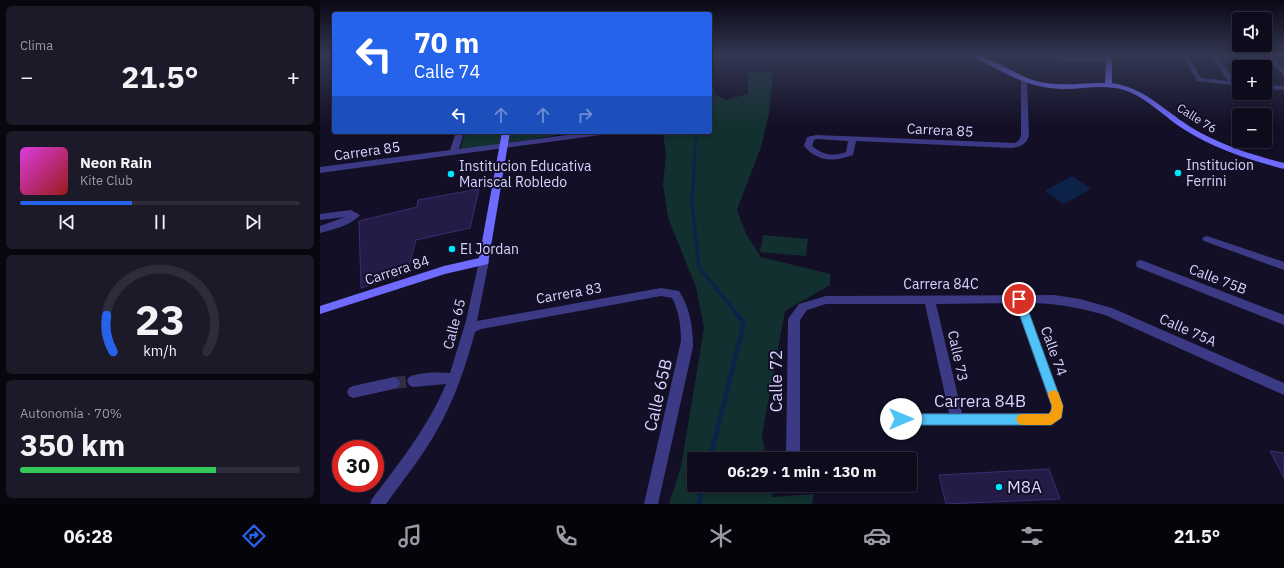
<!DOCTYPE html>
<html lang="es">
<meta charset="utf-8">
<style>
:root{--surface:#0e0b1c;--page:#1c1929;--text:#f1f3f6;--muted:#9b9ba3;--line:#2e2b3b;--accent:#2563eb}
body{margin:0;font-family:"IBM Plex Sans",sans-serif;background:var(--page);color:var(--text);height:100vh;display:flex;flex-direction:column;font-size:15px;white-space:nowrap}
*{box-sizing:border-box;margin:0}
p{font-size:13px;color:var(--muted)}
.icon{flex:none;width:22px;height:22px;fill:none;stroke:currentColor;stroke-width:2;stroke-linecap:round;stroke-linejoin:round}
.map{position:relative;flex:1;overflow:hidden}
.details{display:flex;flex-direction:column;gap:6px;padding:6px;background:#08060f;width:320px}
.details>*{flex:none}
.top-card{position:absolute;left:12px;top:12px;width:380px;height:122px;border-radius:4px;box-shadow:0 2px 6px #0003,0 0 0 1px var(--line);background:#2563eb;color:#fff;overflow:hidden}
.tools{position:absolute;left:912px;top:12px;display:grid;gap:8px}
.tools a{display:grid;place-items:center;width:40px;height:40px;border-radius:4px;background:var(--surface);box-shadow:0 2px 6px #0003,0 0 0 1px var(--line);font-size:20px}
.speed{position:absolute;left:12px;top:440px;display:flex;gap:8px;font-size:20px;font-weight:700;text-align:center}
.speed>*{display:grid;place-content:center;width:52px;height:52px;border-radius:50%;background:var(--surface);box-shadow:0 2px 6px #0003,0 0 0 1px var(--line);line-height:1}
.speed .limit{border:6px solid #d22;background:#fff;color:#111}
.pin{position:absolute;display:grid;place-items:center;width:34px;height:34px;color:#fff;margin:-17px;border:2px solid #fff;border-radius:50%;box-shadow:0 1px 4px #0007}
.me{position:absolute;width:44px;margin:-22px;rotate:90deg;stroke-linejoin:round;filter:drop-shadow(0 0 3px #0008)}
.turn{display:flex;align-items:center;gap:14px;height:84px;padding:0 16px;font-size:18px}
.turn .icon{width:52px;height:52px;stroke-width:2.5}
.turn b{display:block;font-size:28px;line-height:34px}
.lanes{display:flex;align-items:center;height:38px;padding:0 16px;background:#0003;justify-content:center;gap:20px;direction:ltr}
.lanes .off{opacity:.35}
.big{font-size:30px;font-weight:700;line-height:1.1}
.details .widget{flex:1;display:flex;flex-direction:column;justify-content:center;gap:6px;min-width:0;padding:0 14px;border-radius:6px;background:var(--page)}
.details .dial{align-items:center;gap:0}
.dial svg{height:104px;overflow:visible;fill:none;stroke:var(--line);stroke-width:7;stroke-linecap:round;text-anchor:middle}
.dial text{fill:var(--text);stroke:none}
.song{display:flex;align-items:center;gap:12px}
.cover{width:48px;height:48px;border-radius:6px;background:linear-gradient(135deg,hsl(300 70% 55%),hsl(0 70% 35%))}
.played{height:4px;border-radius:2px;background:linear-gradient(90deg,var(--accent) 40%,var(--line) 40%)}
.keys{display:flex;justify-content:space-around;direction:ltr}
.heat{display:flex;justify-content:space-between;align-items:center;font-size:22px;direction:ltr}
.charge{height:6px;border-radius:3px;background:linear-gradient(90deg,#34c759 70%,var(--line) 0)}
.trip{position:absolute;left:367px;top:452px;width:230px;height:40px;border-radius:4px;background:var(--surface);box-shadow:0 2px 6px #0003,0 0 0 1px var(--line);font-weight:700;line-height:40px;text-align:center}
.tab-bar{display:flex;height:64px;justify-content:space-around;align-items:center;background:#06040b;color:var(--muted)}
.tab-bar .icon{width:28px;height:28px}
.tab-bar .on{color:var(--accent)}
.tab-bar b{font-size:18px;color:var(--text)}
main{display:flex;flex:1;min-height:0}
.map>svg:first-child{display:block}
.green{fill:#12302f}
.water{fill:#0c2248}
.lines{fill:none;stroke-linecap:round;stroke-linejoin:round}
.stream-far2{stroke:#0c2248;stroke-width:2.5}
.stream-far1{stroke:#0c2248;stroke-width:3.5}
.stream{stroke:#0c2248;stroke-width:4.5}
.building{fill:#241b47;stroke:#3b2d73}
.street-tunnel{stroke:#312d47;stroke-width:12;stroke-dasharray:12 6;stroke-linecap:butt}
.street{fill:#3d3a85;fill-rule:evenodd}
.secondary{fill:#6f6bff;fill-rule:evenodd}
.route{fill:#4fc3f7;stroke:#337fa1}
.slow{fill:#f59e0b}
.poi-dot{fill:#00e5ff;stroke:#130f26;stroke-width:1.5}
.labels{text-anchor:middle;dominant-baseline:central;stroke-width:4;stroke-linejoin:round;paint-order:stroke}
.far-street-label{font-size:12px;fill:#d9d4ff;stroke:#130f26}
.street-label{font-size:14px;fill:#d9d4ff;stroke:#130f26}
.poi-label{font-size:14px;fill:#d9d4ff;stroke:#130f26;text-anchor:start}
.near-street-label{font-size:17px;fill:#d9d4ff;stroke:#130f26}
.near-poi-label{font-size:17px;fill:#d9d4ff;stroke:#130f26;text-anchor:start}
</style>
<main>
<section class="details">
<div class="widget"><p>Clima</p>
<div class="heat"><a>−</a><b class="big">21.5°</b><a>+</a></div>
</div>
<div class="widget">
<div class="song"><i class="cover"></i><div><b>Neon Rain</b><p>Kite Club</p></div></div>
<div class="played"></div>
<div class="keys"><svg class="icon" aria-label="previous" viewBox="0 0 24 24"><path d="M18 5L8 12l10 7zM5 5v14"/></svg><svg class="icon" aria-label="pause" viewBox="0 0 24 24"><path d="M8 5v14M16 5v14"/></svg><svg class="icon" aria-label="next" viewBox="0 0 24 24"><path d="M6 5l10 7-10 7zM19 5v14"/></svg></div>
</div>
<div class="widget dial"><svg viewBox="0 0 100 80">
<path d="M14 69A42 42 0 1 1 86 69"/>
<path d="M14 69A42 42 0 0 1 9 41" stroke="#2563eb"/>
<text x="50" y="56" font-size="32" font-weight="700">23</text>
<text x="50" y="72" font-size="11">km/h</text>
</svg></div>
<div class="widget"><p>Autonomía · 70%</p><b class="big">350 km</b><div class="charge"></div></div>
</section>
<div class="map">
<svg width="964" height="504" viewBox="0 0 964 504">
<rect width="100%" height="100%" fill="#130f26"/>
<!-- green -->
<path class="green" d="M390,55H399C388,66 392,80 395,94L405,100L428,94V72H453L449,114L441,147L417,210L426,234L441,257L510,274V285L465,311L442,435L446,459H374V485H450L452,497L494,494L492,504H349L361,467L384,328L376,287L348,218L343,184L346,155L343,132H390Z
M145,132H235L234,136L140,150Z
M443,235L488,239L486,256L440,252Z"/>
<!-- water -->
<path class="water" d="M752,176L771,189L744,204L725,191Z"/>
<g class="lines">
<!-- stream-far2 -->
<path class="stream-far2" d="M374,168L376,132"/>
<!-- stream-far1 -->
<path class="stream-far1" d="M374,167L372,204L379,267L417,314"/>
<!-- stream -->
<path class="stream" d="M390,459L424,323L416,313
M379,504L383,485"/>
</g>
<!-- building -->
<path class="building" d="M159,189L150,228L96,240L87,273L41,288L39,221L97,207L98,200Z
M950,451L964,453V478Z
M729,469L740,499L626,504L619,475Z"/>
<g class="lines">
<!-- street-tunnel -->
<path class="street-tunnel" d="M74,383L93,381"/>
<!-- street -->
<path class="street" d="M390,55H408L405,57L390,58Z
M654,55L789,58L792,60L789,62L657,57Z
M862,55H868L881,78L908,81L890,55H896L916,82H919V86L877,81Z
M908,55L952,57L964,69V75L948,60L926,58L932,67H926L919,58Z
M704,77L707,79L709,136C706,145 700,147 691,148L536,141L533,155C515,162 497,162 484,146L487,137L496,135L695,143L699,140L701,136V79ZM497,139L528,141L526,152C513,157 503,155 492,146L494,140Z
M945,85L964,86V90L945,89Z
M136,132H144L139,149L270,132H292L288,134L0,173V167L130,150Z
M31,210L40,215C32,225 12,230 0,233V226L25,217L0,220V214Z
M887,236L964,262V270L884,241L882,239L884,237Z
M164,257L168,258L169,261L157,321L341,288L359,291C370,308 373,327 373,347L338,504H324L361,341C361,326 359,311 352,298L341,296L161,329L155,332C146,366 134,401 116,432C102,457 83,480 66,504H50L52,499C80,462 108,427 126,384L93,387L89,385L87,381L89,377C101,372 117,372 130,373L146,321L159,261L160,258Z
M821,260L964,315V325L817,267L816,264L817,261Z
M734,295L760,299L792,308L964,383V395L785,315C757,307 735,303 706,303L743,406L742,418L731,425H581L576,423L575,419L576,415L581,413H629L605,304H506L487,310L480,320V459H466L468,319L479,304L506,296ZM695,303L731,406V411L729,413H642L616,304Z
M74,377L78,379L80,383L78,387L74,389L33,398L29,396L27,392L29,388L33,386Z"/>
<!-- secondary -->
<path class="secondary" d="M651,55C669,55 694,74 713,80C737,88 761,82 785,83L786,60L784,55H790L792,60V83C828,88 850,117 881,133C907,147 936,156 964,163V169C930,160 895,149 865,130C844,117 828,98 804,90C784,84 764,89 744,89C716,89 693,78 669,65C663,62 655,59 651,55Z
M182,132H190L168,264L125,274L0,314V306L124,266L159,258Z"/>
</g>
<!-- sky -->
<linearGradient id="sky" x2="0" y2="1"><stop stop-color="#0a0815"/><stop offset="0.44" stop-color="#333752"/><stop offset="1" stop-color="#333752" stop-opacity="0"/></linearGradient>
<rect width="964" height="125" fill="url(#sky)"/>
<!-- route -->
<path class="route" d="M699,295L704,299L743,406L741,418L731,425H581L577,423L575,419L577,415L581,414H729L731,411L732,406L694,299Z"/>
<!-- slow -->
<path class="slow" d="M733,390L738,392L743,406L741,418L731,425H702L698,423L696,419L698,415L702,414H729L731,411L732,406L728,395L729,392Z"/>
<!-- markers -->
<g class="poi-dot">
<circle cx="858" cy="173" r="4"/>
<circle cx="131" cy="174" r="4"/>
<circle cx="132" cy="249" r="4"/>
<circle cx="679" cy="487" r="4"/>
</g>
<g class="labels">
<!-- far-street labels -->
<g class="far-street-label">
<text transform="translate(877 118) rotate(32)">Calle 76</text>
</g>
<!-- street labels -->
<g class="street-label">
<text transform="translate(620 130) rotate(3)">Carrera 85</text>
<text transform="translate(47 151) rotate(-8)">Carrera 85</text>
<text transform="translate(77 270) rotate(-18)">Carrera 84</text>
<text transform="translate(898 279) rotate(21)">Calle 75B</text>
<text x="621" y="284">Carrera 84C</text>
<text transform="translate(249 293) rotate(-10)">Carrera 83</text>
<text transform="translate(134 324) rotate(-75)">Calle 65</text>
<text transform="translate(868 330) rotate(24)">Calle 75A</text>
<text transform="translate(734 351) rotate(70)">Calle 74</text>
<text transform="translate(638 356) rotate(78)">Calle 73</text>
</g>
<!-- poi labels -->
<g class="poi-label">
<text x="866" y="165">Institucion<tspan x="866" dy="16">Ferrini</tspan></text>
<text x="139" y="166">Institucion Educativa<tspan x="139" dy="16">Mariscal Robledo</tspan></text>
<text x="140" y="249">El Jordan</text>
</g>
<!-- near-street labels -->
<g class="near-street-label">
<text transform="translate(456 381) rotate(-90)">Calle 72</text>
<text transform="translate(338 395) rotate(-77)">Calle 65B</text>
<text x="660" y="401">Carrera 84B</text>
</g>
<!-- near-poi labels -->
<g class="near-poi-label">
<text x="687" y="487">M8A</text>
</g>
</g>
</svg>
<div class="tools">
<a><svg class="icon" aria-label="sound" viewBox="0 0 24 24"><path d="M4 9h4l5-4v14l-5-4H4zM17 9q2 3 0 6"/></svg></a>
<a>+</a>
<a>−</a>
</div>
<div class="speed"><div class="limit">30</div></div>
<div class="pin" style="left:699px;top:299px;background:#d93025"><svg class="icon" aria-label="arrive" viewBox="0 0 24 24"><path d="M6 21V4h12l-3 4 3 4H6"/></svg></div>
<svg class="me" style="left:581px;top:419px" viewBox="-20 -20 40 40"><circle r="19" fill="#fff"/><path d="M0-13L10 11 0 6-10 11z" fill="#4fc3f7"/></svg>
<div class="trip">06:29 · 1 min · 130 m</div>
<div class="top-card">
<div class="turn"><svg class="icon" aria-label="left" viewBox="0 0 24 24"><path d="M17 20v-9H6M10 6l-5 5 5 5"/></svg><div><b>70 m</b>Calle 74</div></div>
<div class="lanes"><svg class="icon" aria-label="left" viewBox="0 0 24 24"><path d="M17 20v-9H6M10 6l-5 5 5 5"/></svg><svg class="icon off" aria-label="ahead" viewBox="0 0 24 24"><path d="M12 20V5M6 11l6-6 6 6"/></svg><svg class="icon off" aria-label="ahead" viewBox="0 0 24 24"><path d="M12 20V5M6 11l6-6 6 6"/></svg><svg class="icon off" aria-label="right" viewBox="0 0 24 24"><path d="M7 20v-9h11M14 6l5 5-5 5"/></svg></div>
</div>
</div>
</main>
<nav class="tab-bar">
<b>06:28</b>
<svg class="icon on" aria-label="directions" viewBox="0 0 24 24"><path d="M12 3l9 9-9 9-9-9zM9 14v-3h6M13 9l2 2-2 2"/></svg>
<svg class="icon" aria-label="music" viewBox="0 0 24 24"><path d="M9 18V5l10-2v13"/><circle cx="6" cy="18" r="3"/><circle cx="16" cy="16" r="3"/></svg>
<svg class="icon" aria-label="phone" viewBox="0 0 24 24"><path d="M5 4h4l2 5-3 2q2 4 5 5l2-3 5 2v4C11 20 4 13 5 4z"/></svg>
<svg class="icon" aria-label="climate" viewBox="0 0 24 24"><path d="M12 3v18M4 7l16 10M4 17L20 7"/></svg>
<svg class="icon" aria-label="car" viewBox="0 0 24 24"><path d="M5 17H2v-5l4-1 3-4h7l3 4 3 1v5h-3M9 17h6M6 11h13"/><circle cx="7" cy="17" r="2"/><circle cx="17" cy="17" r="2"/></svg>
<svg class="icon" aria-label="filters" viewBox="0 0 24 24"><path d="M4 7h16M4 17h16"/><circle cx="9" cy="7" r="2"/><circle cx="15" cy="17" r="2"/></svg>
<b>21.5°</b>
</nav>
